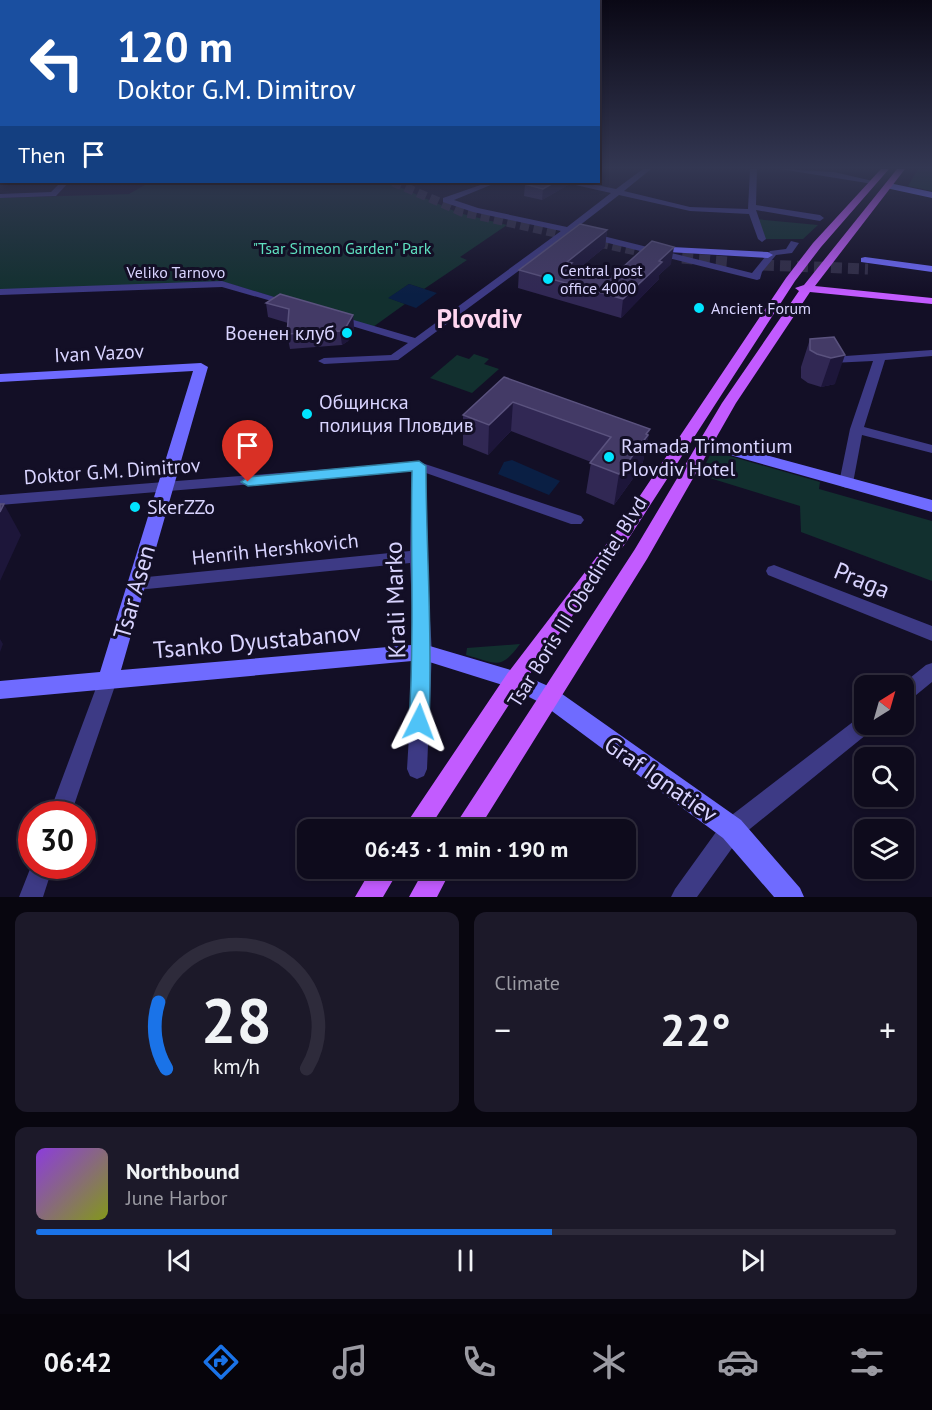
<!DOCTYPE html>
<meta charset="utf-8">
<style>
:root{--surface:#0e0b1c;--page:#1c1929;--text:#f1f3f6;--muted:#9b9ba3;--line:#2e2b3b;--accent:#1a73e8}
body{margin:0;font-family:"PT Sans",sans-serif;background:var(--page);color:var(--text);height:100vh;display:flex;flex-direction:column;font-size:22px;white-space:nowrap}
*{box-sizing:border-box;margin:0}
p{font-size:20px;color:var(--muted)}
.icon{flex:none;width:33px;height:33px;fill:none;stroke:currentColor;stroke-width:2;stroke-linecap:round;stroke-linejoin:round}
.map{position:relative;height:897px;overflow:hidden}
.side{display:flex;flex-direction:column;gap:15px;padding:15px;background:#08060f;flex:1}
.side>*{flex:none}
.banner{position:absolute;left:0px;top:0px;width:600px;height:183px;box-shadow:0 3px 9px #0003,0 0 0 2px var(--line);background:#1a4fa0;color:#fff;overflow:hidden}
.needle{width:39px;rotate:37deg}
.tools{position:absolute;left:854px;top:675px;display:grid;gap:12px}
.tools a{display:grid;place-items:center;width:60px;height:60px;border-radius:12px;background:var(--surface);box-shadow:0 3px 9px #0003,0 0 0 2px var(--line);font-size:30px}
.speed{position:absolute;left:18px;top:801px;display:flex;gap:12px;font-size:30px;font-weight:700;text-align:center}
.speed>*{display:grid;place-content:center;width:78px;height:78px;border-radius:50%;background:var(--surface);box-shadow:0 3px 9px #0003,0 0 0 2px var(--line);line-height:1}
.speed .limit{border:9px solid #d22;background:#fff;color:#111}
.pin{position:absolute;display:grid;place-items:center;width:51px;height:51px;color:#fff;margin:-62px -26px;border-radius:50% 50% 50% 0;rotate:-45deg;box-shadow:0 0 6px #0007}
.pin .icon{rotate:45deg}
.me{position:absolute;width:66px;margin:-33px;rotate:3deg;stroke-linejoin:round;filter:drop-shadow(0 0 4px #0008)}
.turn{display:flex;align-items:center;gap:21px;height:126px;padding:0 18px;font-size:27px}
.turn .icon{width:78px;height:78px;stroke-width:2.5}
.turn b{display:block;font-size:42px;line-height:51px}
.then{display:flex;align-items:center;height:57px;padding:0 18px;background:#0003;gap:12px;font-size:22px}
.big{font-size:45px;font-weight:700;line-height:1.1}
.side .widget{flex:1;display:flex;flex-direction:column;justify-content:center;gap:9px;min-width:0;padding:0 21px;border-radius:12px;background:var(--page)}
.side .dial{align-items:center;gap:0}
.dial svg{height:156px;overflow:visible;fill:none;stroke:var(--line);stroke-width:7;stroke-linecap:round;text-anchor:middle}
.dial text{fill:var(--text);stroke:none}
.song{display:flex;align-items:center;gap:18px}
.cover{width:72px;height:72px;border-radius:9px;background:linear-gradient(135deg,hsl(270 70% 55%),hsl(70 70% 35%))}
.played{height:6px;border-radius:3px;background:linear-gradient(90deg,var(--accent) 60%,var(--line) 60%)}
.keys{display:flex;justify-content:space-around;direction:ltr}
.heat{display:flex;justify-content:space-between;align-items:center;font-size:33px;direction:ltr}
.side .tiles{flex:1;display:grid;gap:15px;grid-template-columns:1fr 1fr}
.widget:last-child{grid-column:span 2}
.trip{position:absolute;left:297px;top:819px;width:339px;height:60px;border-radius:12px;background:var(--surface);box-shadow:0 3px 9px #0003,0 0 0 2px var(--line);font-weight:700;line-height:60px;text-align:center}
.tab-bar{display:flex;height:96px;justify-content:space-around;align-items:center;background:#06040b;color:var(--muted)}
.tab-bar .icon{width:42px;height:42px}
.tab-bar .current{color:var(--accent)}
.tab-bar b{font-size:27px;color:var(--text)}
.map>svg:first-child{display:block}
.green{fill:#12302f}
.water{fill:#0a1f44}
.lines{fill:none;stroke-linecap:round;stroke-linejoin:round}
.secondary-tunnel-far1{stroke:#312d47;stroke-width:9;stroke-dasharray:9 4.5;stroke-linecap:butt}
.secondary-tunnel{stroke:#312d47;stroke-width:11;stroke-dasharray:11 6;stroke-linecap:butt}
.street{fill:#3d3a85;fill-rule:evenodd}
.secondary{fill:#6f6bff;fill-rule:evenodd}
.primary{fill:#c25bff;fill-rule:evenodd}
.wall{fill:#312854}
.shaded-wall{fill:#1d163a}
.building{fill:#433a66;stroke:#5a527e;stroke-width:1.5}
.route{fill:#4fc3f7;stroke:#337fa1;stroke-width:1.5}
.poi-dot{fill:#00e5ff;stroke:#130f26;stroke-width:2}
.labels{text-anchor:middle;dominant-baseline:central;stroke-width:6;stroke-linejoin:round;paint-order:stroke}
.far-park-label{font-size:16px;fill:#5fe0c0;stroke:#130f26}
.far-poi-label{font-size:16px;fill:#d9d4ff;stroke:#130f26;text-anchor:start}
.far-street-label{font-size:16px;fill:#d9d4ff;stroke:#130f26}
.poi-label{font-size:20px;fill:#d9d4ff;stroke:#130f26;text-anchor:start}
.street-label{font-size:20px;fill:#d9d4ff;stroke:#130f26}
.near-street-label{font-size:24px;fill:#d9d4ff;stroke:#130f26}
.far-town-label{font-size:27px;font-weight:bold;fill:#ffd6f0;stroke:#130f26}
</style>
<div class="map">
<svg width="932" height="897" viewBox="0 0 932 897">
<rect width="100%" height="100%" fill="#130f26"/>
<!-- green -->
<path class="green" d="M918,169H932V191L908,186Z
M150,182H388L459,213L507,225L460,257L467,260L424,289L409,284L389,298L405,304L373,327L224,282L0,291V198L129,194Z
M755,219L818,225L803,239H762Z
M474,354L489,359L484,364L499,369L472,393L430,378L457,355L469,359Z
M712,451L820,482L819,489L932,521V581L801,532L800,506L700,475Z
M520,644C500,671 496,663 466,655L467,648Z"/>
<!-- water -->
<path class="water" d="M409,284L437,293L416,308L388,298Z
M512,460L560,481L549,495L498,474L504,462Z"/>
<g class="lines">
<!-- secondary-tunnel-far1 -->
<path class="secondary-tunnel-far1" d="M393,182L462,212L658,256"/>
<!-- secondary-tunnel -->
<path class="secondary-tunnel" d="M654,255L658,256
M682,258L727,262
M763,265L868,269"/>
<!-- street -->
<path class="street" d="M643,169H651L624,191L690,207L748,209L750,169H757L756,205L820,215L824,218L820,221L756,210L766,239L762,242L758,239L749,214L690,211L619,195L575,229V233H570L398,360L324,364L318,361L324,358L391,355L408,343L332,320V316H340L415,338L561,231L473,212L443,202V198L489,182H498L454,200L478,208L567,227L611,193L571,184V182H582L616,189Z
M780,169L834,172L877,182L873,184Z
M61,182H69L56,196L0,198V194L51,192Z
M591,233L752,273L770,251L786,249L791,241L799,243L792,253L776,255L762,272L760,279L757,280L588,238V234Z
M222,281L294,303L289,306L222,287L0,295V289Z
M932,350V356L885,360L864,427L932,445V453L862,435L853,483L846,488L841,486L839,483L850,429L873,361L831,363L825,360L831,357Z
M419,462L581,516L584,520L581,524H571L426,473V556L432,652L427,769L424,776L417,779L410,776L407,769L414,652L410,563L137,590L131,588L129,584L131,580L137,578L410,551L412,471L0,505V495Z
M774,565L932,626V641L768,575L766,571L768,567Z
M932,663V682L910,700L903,702V686H900L926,665Z
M108,672L115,674L117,680L71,814H49L99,680L101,674Z
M864,715V724H875L872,730L740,837L697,897H671L675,889L724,821L858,718Z
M32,864L53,866L43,897H19Z"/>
<!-- secondary -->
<path class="secondary" d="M889,183L932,192V198L886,188L885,186Z
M672,247L768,252L773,255L768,258L668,252V248Z
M865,257L932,266V272L861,262V258Z
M201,363L208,367L121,670L423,644L514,671L555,689L741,820L800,888L804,897H774L723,838L541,703L509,687L423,660L0,699V681L100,672L193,371L0,382V374Z
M703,438L932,500V512L698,446L696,443Z"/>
<!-- primary -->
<path class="primary" d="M881,169H889L821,247L795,281L627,541L521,686L428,830H402L507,674L615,533L786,278L813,243Z
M897,169H905L815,286L932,298V304L810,292L736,403L647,559L478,830H452L635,549L722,403L799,291L795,288L804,285Z
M372,868H400L383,897H355Z
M425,868H452L437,897H409Z"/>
</g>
<!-- wall -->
<path class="wall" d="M525,184L568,185L542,200L524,196Z
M607,230L605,247L577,270L598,276H613L671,264L659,275V279L621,318L518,288L519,270Z
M266,303L353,315L354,329L348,341L342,345L290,349L287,334L288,323L268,317Z
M834,337L835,384L821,387L808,383L801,378V367L810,339Z
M504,377L650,429L642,466L614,505L586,493L591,462L511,431L488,455L463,445V415Z"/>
<!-- shaded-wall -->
<path class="shaded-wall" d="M555,182H568V185L542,200L543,189Z
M607,230L605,247L571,275L565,283L567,262Z
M674,247L671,264L659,275V279L621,318L623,299L659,261Z
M353,315L354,329L348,341L342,345L340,331Z
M845,355L835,384L821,387L831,358Z
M513,402L511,431L488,455L489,425Z
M650,429L642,466L614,505L619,474Z
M4,504L21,535L0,581V512Z
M0,639L3,644L0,652Z"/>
<!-- building -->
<path class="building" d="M530,182H555L543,189L525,184Z
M580,224L607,230L567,262L572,263L567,267L598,276L602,273L613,276L652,241L674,247L659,261L662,262L623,299L519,270Z
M280,294L353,315L346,327L340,331L287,334L289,309L266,303Z
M834,337L845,355L831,358L817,354L810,350V339Z
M504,377L650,429L646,434L648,435L619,474L590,463L611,437L513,402L489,425L463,415Z
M0,504H4L0,512Z"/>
<!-- sky -->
<linearGradient id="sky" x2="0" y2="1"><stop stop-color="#0a0815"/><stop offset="0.57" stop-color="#333752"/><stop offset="1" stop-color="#333752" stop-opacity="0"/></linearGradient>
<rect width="932" height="294" fill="url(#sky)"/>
<!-- route -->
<path class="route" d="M419,461L426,466C426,551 433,637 429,722L426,729L419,731L412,729L409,722C415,638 410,555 412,471L248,486L241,482L248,477Z"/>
<!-- markers -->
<g class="poi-dot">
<circle cx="548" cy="279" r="6"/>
<circle cx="699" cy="308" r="6"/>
<circle cx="347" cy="333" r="6"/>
<circle cx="307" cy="414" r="6"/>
<circle cx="609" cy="457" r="6"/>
<circle cx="135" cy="507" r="6"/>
</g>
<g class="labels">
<!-- far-park labels -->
<g class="far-park-label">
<text x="342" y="248">"Tsar Simeon Garden" Park</text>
</g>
<!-- far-poi labels -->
<g class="far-poi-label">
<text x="560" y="270">Central post<tspan x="560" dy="18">office 4000</tspan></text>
<text x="711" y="308">Ancient Forum</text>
</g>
<!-- far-street labels -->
<g class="far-street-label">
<text x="176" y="272">Veliko Tarnovo</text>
</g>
<!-- poi labels -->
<g class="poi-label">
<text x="335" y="333" text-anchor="end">Военен клуб</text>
<text x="319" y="402">Общинска<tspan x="319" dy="23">полиция Пловдив</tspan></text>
<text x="621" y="446">Ramada Trimontium<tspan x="621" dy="23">Plovdiv Hotel</tspan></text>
<text x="147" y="507">SkerZZo</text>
</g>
<!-- street labels -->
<g class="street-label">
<text transform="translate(99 353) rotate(-3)">Ivan Vazov</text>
<text transform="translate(112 471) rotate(-4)">Doktor G.M. Dimitrov</text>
<text transform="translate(275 549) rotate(-6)">Henrih Hershkovich</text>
<text transform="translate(577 602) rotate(-58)">Tsar Boris III Obedinitel Blvd</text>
</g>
<!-- near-street labels -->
<g class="near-street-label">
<text transform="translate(862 580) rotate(22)">Praga</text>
<text transform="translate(134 592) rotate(-74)">Tsar Asen</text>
<text transform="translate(395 600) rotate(-92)">Krali Marko</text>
<text transform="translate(257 641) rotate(-5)">Tsanko Dyustabanov</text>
<text transform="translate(661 779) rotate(35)">Graf Ignatiev</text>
</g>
<!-- far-town labels -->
<g class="far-town-label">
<text x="479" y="318">Plovdiv</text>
</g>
</g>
</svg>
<div class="tools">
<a><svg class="needle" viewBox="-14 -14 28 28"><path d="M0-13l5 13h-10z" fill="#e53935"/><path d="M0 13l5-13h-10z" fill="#9b9ba3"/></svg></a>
<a><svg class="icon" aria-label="search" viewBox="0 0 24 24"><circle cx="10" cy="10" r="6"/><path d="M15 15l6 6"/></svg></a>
<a><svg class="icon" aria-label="layers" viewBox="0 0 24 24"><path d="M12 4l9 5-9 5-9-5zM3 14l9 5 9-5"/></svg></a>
</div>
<div class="speed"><div class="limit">30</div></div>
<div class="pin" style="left:248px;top:482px;background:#d93025"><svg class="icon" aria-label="arrive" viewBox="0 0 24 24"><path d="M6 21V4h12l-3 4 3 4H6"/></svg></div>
<svg class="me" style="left:419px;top:722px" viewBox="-20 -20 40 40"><path d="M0-17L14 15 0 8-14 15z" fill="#4fc3f7" stroke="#fff" stroke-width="4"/></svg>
<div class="trip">06:43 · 1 min · 190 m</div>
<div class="banner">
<div class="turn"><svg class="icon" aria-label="left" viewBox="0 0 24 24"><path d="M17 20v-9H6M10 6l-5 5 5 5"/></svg><div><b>120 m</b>Doktor G.M. Dimitrov</div></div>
<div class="then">Then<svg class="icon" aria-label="arrive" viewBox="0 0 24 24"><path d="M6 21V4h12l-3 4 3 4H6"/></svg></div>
</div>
</div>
<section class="side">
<div class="tiles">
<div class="widget dial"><svg viewBox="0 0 100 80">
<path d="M14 69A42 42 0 1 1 86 69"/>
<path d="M14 69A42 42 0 0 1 10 35" stroke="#1a73e8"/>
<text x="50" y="56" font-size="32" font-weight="700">28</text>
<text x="50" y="72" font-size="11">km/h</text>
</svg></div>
<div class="widget"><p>Climate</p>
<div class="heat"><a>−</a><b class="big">22°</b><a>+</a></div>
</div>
<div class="widget">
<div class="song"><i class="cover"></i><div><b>Northbound</b><p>June Harbor</p></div></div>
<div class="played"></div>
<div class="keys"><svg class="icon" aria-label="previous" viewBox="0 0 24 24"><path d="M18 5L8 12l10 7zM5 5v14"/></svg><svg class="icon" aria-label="pause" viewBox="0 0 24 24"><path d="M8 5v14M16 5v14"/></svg><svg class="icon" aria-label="next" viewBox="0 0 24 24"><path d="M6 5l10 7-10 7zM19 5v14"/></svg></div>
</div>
</div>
</section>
<nav class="tab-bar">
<b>06:42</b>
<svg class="icon current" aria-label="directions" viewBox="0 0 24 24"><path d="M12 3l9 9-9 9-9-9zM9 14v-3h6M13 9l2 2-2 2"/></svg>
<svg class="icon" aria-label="music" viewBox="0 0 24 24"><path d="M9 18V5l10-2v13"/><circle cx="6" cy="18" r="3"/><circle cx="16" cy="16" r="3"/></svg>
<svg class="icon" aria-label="phone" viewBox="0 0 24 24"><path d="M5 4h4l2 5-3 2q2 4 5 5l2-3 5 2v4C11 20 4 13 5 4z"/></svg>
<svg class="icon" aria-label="climate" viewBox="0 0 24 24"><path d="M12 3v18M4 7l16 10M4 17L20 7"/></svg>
<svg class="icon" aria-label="car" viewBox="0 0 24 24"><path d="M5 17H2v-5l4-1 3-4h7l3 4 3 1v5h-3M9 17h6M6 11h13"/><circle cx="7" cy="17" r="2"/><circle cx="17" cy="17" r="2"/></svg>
<svg class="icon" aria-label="filters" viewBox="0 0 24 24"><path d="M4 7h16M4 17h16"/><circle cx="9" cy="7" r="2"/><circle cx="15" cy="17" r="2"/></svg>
</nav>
